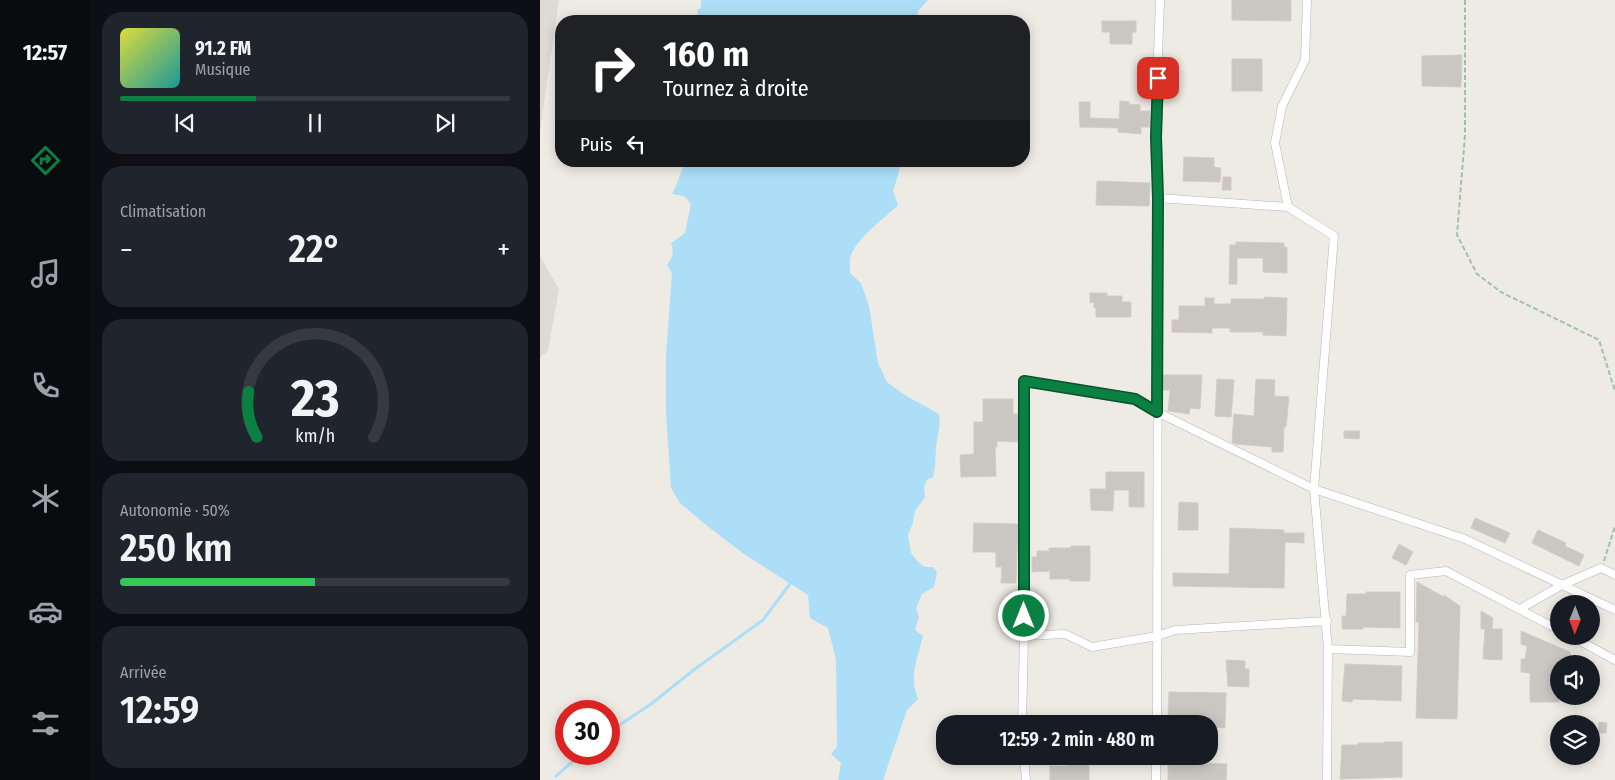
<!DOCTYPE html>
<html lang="fr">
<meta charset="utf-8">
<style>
:root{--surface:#171b24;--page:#20242c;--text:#f1f3f6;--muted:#9ea1a6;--line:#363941;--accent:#0b8043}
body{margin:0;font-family:"Fira Sans Condensed",sans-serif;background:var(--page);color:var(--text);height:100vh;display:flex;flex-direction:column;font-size:19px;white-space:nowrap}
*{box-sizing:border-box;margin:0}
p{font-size:16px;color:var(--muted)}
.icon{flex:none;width:28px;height:28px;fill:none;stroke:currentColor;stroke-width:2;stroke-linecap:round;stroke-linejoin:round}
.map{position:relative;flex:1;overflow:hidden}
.panel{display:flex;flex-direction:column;gap:12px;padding:12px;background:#0d0f14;width:450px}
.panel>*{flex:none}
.top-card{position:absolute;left:15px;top:15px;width:475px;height:152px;border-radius:20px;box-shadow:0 2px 12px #0003;background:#202124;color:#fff;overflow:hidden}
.needle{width:32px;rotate:181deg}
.controls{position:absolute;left:1010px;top:595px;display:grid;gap:10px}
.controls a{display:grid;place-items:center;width:50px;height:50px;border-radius:50%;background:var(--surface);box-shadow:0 2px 12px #0003;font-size:25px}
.speed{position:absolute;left:15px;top:700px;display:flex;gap:10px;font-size:25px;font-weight:700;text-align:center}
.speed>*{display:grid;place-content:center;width:65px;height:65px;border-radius:50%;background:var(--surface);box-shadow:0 2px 12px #0003;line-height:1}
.speed .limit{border:8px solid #d22;background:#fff;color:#111}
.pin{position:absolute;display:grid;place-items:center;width:42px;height:42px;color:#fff;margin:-21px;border-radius:10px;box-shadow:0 2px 8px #0006}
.me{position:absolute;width:55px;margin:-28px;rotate:0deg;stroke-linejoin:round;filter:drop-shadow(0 0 4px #0008)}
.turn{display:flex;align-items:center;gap:18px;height:105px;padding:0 25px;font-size:22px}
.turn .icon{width:65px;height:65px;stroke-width:2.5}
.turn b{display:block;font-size:35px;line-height:42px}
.then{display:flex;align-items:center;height:48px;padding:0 25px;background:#0003;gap:10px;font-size:19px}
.big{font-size:38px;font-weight:600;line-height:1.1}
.panel .tile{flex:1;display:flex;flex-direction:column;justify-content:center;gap:8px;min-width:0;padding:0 18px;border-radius:20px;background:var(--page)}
.panel .dial{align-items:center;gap:0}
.dial svg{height:130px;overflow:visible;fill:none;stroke:var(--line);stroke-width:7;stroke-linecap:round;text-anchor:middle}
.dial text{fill:var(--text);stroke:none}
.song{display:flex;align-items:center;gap:15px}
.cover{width:60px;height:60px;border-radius:8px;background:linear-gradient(135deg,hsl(60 70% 55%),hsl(180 70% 35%))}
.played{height:5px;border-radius:2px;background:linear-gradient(90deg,var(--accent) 35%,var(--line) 35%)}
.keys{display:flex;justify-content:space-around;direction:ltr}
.heat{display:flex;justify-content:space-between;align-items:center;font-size:28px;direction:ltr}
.charge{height:8px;border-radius:4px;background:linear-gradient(90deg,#34c759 50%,var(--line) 0)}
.trip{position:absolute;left:396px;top:715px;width:282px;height:50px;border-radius:20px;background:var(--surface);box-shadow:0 2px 12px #0003;font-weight:600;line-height:50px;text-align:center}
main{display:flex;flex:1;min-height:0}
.menu{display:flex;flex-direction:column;width:90px;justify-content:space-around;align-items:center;background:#090b0e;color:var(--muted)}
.menu .icon{width:35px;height:35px}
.menu .active{color:var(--accent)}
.menu b{font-size:22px;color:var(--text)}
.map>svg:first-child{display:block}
.education{fill:#dedad4}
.water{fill:#acdef8}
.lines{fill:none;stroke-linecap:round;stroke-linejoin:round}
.stream{stroke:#acdef8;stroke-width:3}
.building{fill:#cac6c2;stroke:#d2cdc4}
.minor-casing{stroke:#b3b6b9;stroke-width:9}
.path{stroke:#9ec4a6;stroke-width:2;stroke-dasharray:5 2.5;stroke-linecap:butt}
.minor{stroke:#fff;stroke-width:8}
.route-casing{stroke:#07532c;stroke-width:12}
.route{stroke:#0b8043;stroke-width:9}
</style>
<main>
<nav class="menu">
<b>12:57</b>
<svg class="icon active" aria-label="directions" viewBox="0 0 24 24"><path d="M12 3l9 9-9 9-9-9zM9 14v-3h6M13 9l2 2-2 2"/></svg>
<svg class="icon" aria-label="music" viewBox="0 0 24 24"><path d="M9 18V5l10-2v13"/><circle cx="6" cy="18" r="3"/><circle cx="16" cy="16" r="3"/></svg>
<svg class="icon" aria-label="phone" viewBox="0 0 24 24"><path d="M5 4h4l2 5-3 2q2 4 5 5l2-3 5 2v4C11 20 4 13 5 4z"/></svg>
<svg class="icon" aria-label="climate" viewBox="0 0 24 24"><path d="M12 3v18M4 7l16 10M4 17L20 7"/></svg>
<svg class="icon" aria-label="car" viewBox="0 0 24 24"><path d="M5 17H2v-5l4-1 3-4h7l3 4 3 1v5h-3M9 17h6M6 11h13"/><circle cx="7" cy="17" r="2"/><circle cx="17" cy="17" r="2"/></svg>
<svg class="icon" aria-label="filters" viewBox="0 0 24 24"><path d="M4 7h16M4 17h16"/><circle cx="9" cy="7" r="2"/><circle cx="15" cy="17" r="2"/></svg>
</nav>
<section class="panel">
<div class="tile">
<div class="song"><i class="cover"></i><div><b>91.2 FM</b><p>Musique</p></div></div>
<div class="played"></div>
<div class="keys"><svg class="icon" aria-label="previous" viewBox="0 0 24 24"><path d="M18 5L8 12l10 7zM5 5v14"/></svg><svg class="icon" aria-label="pause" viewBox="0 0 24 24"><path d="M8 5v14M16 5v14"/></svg><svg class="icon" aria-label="next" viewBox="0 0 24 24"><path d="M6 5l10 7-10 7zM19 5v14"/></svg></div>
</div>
<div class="tile"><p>Climatisation</p>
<div class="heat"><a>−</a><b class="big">22°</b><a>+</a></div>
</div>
<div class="tile dial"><svg viewBox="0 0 100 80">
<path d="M14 69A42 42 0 1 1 86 69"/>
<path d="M14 69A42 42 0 0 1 9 41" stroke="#0b8043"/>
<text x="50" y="56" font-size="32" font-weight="700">23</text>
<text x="50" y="72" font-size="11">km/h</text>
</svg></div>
<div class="tile"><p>Autonomie · 50%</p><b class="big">250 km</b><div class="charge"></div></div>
<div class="tile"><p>Arrivée</p><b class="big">12:59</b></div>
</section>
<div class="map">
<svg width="1075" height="780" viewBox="0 0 1075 780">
<rect width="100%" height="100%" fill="#eeebe5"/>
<!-- education -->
<path class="education" d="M0,0H19L0,131Z
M0,256L19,289L8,351L0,357Z"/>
<!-- water -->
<path class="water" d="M161,0H388L378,11L376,21H156L158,18L157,11L161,7Z
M147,161H360L359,172L353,191L358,205C344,219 320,235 312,253C309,258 310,267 310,273L321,283L329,306L338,363L347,382L363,394L399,414C401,428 397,435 396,449C395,459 396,467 393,477L387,480L384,487L385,497L375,511L373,523L368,535L371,553L377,561L385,567H393L397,572L394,587L382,594L376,608L379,617L375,630L383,636C377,660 369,676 378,699L367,710L343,780H298L301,763L291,754L297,747L296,659L288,628L270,618L268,595L204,554L166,525L140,503L131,488L126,412V356L132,273L127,265C133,257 134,252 131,243L145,233L151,204L144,196L132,194C138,185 141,168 147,161Z"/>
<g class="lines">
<!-- stream -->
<path class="stream" d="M69,732L111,704L155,669L223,620L252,581
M16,776L41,754"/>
</g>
<!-- building -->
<path class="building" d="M692,0H751V21L692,20Z
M562,21H596V32H592V44H570V32H562Z
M922,55L921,87L882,86V56Z
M692,59H722V91H692Z
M580,101L589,102V104L600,105V111H610V127H601V134L578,132V128L540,127L539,102H550V118L579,119Z
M644,157L674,158V167L681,168L680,182L643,181Z
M683,177H691V190H682Z
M557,181L610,183L609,206L556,205Z
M696,242L744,243V247H747V273L723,272V258H697V284H689L690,245H696Z
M550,293H567V296H582V302H591V317H556V308H554V302L550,303Z
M724,297L747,298L746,336L723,335V332H690V328H672V333L632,332V320H639V306H665V298H674V304H691V299H724Z
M623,375H662L660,409L650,408L649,414L628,411L630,390H623Z
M677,379L694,380L691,417L675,416Z
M716,379L735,380L734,396L749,397L746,427H744L743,452H732V447L695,444L692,442L694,414L714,416Z
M443,399H473V414H478V442L457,441V447H455L456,476L421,477L420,455L434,454V422H443Z
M804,431H820L819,439L804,438Z
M566,472H604V507H589V490H574L573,511L551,510L550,489H566Z
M639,502L658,503V530H638Z
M935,518L970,533L965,543L931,528Z
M434,523L478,524L476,583H461L462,567H456V552H433Z
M690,528L744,530V533H764V543L745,542L744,588L633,586V573L689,574Z
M998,530L1026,543L1025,546L1044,555L1039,566L992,543Z
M859,544L873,552L866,565L852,558Z
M531,546H550V581H530V579H510V571L492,572V557H497V551H509V548H531Z
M877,582L904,597V595L920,606L917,719L876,718L879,622H876Z
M826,592H860V628L823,627V629H802V616H806L807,594H826Z
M1029,595L1042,601L1041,604H1026Z
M494,605L498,607L501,605L508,612L493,625Z
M941,611L953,618L952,629H962V660L943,659L945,629H941Z
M981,631L1030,652L1031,664H1019V702H990V673L981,672V659H985L987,646L981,644Z
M686,660L705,661V669H709V687L688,686Z
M805,664L862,666L861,701L813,699L812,702L802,701Z
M629,692L686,693L685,728L670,727V724H628Z
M1059,722L1067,723L1066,733H1058Z
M844,742H862V777L800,779L802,745H818V743H844Z
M571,756H606V764L571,763Z
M628,762L687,764L686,780H628Z
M527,763H549V780H510V766H527Z"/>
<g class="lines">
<!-- minor casing -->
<g class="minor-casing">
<path id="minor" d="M767,0L765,60L742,106L735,143L748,207L794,236L774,489L788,649L787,780
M618,198L748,207
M980,609L1022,585L1061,568L1075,575
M484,636L525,634L552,647L617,636L635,630L787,621
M1031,636L1075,660
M788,649L870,652V575L906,571L1019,630
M482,724L484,636V381L595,399L617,412L774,489L925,539L1075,610
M617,724L618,198L615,137L620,0
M484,756L486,780
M616,780V756"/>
</g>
<!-- path -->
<path class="path" d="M925,0V135L917,235L937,274L961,292L1059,340L1075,391
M1064,561L1075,526"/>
<!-- minor -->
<use href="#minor" class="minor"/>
</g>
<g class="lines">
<!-- route casing -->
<g class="route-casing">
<path id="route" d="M484,616V381L595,399L617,412L618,198L616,137L618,78"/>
</g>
<!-- route -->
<use href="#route" class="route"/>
</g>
</svg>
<div class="controls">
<a><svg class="needle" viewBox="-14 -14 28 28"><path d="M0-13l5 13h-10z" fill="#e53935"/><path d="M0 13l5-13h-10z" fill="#9ea1a6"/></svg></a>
<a><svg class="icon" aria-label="sound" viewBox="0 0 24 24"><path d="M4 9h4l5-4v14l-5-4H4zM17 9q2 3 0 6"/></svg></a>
<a><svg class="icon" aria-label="layers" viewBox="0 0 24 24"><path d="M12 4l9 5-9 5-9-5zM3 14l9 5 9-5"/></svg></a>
</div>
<div class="speed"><div class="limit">30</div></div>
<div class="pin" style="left:618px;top:78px;background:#d93025"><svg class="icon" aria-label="arrive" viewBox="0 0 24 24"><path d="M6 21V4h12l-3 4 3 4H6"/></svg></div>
<svg class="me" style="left:484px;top:616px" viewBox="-20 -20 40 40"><circle r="17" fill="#0b8043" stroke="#fff" stroke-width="3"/><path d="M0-11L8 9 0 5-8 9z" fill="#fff"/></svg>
<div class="trip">12:59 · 2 min · 480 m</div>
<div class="top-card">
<div class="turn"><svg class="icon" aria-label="right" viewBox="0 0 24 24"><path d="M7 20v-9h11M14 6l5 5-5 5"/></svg><div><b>160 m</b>Tournez à droite</div></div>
<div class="then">Puis<svg class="icon" aria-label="left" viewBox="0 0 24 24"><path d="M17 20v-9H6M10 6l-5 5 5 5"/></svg></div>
</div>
</div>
</main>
